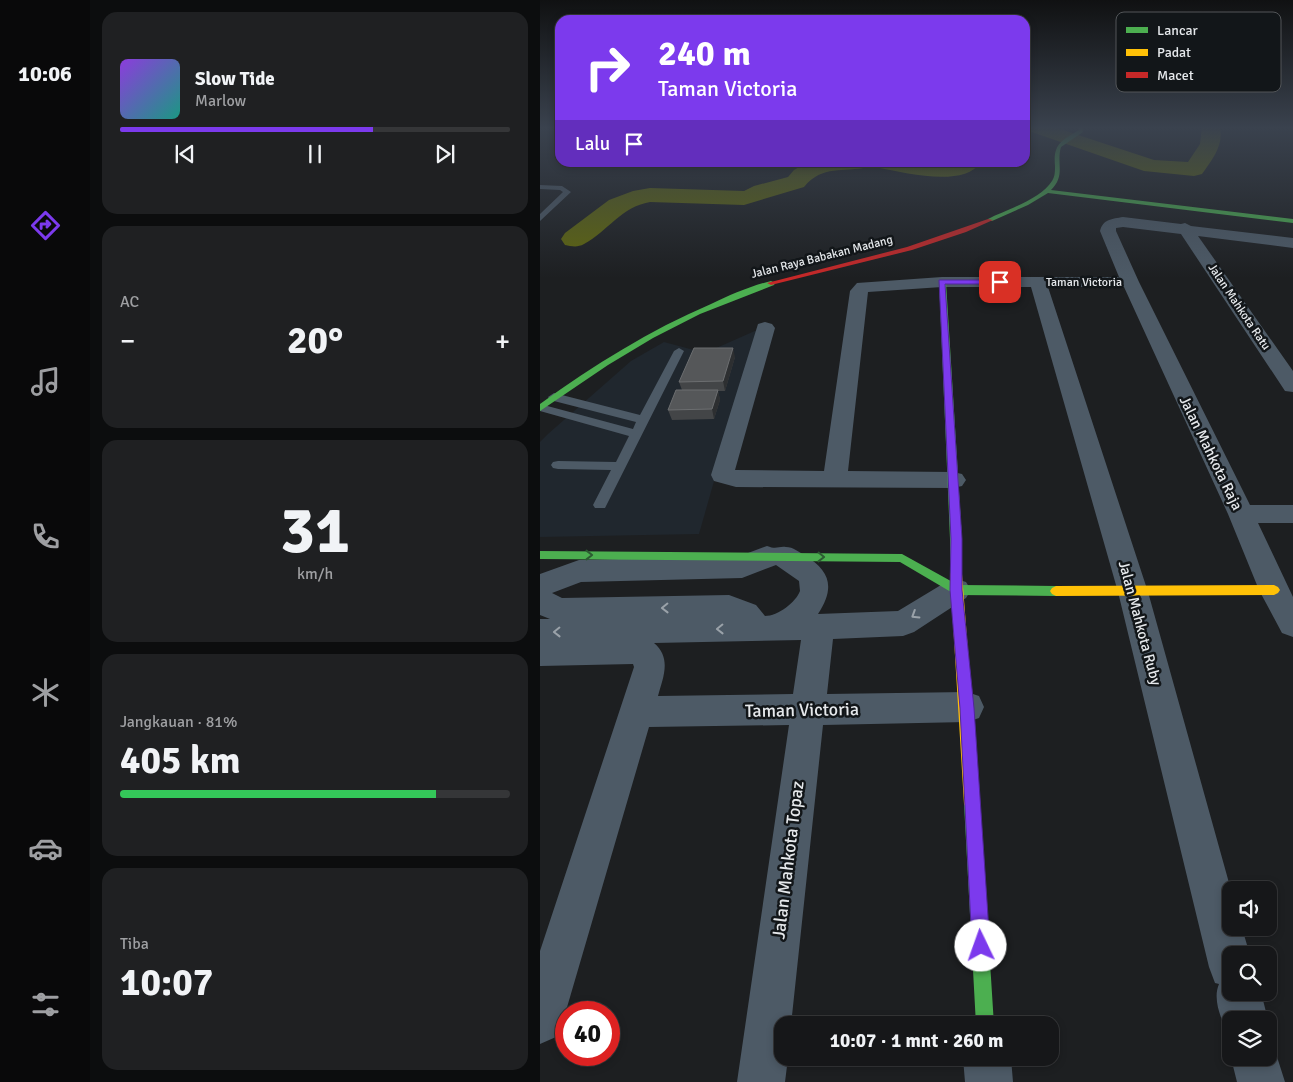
<!DOCTYPE html>
<html lang="id">
<meta charset="utf-8">
<style>
:root{--surface:#161719;--page:#1f2022;--text:#f1f3f6;--muted:#9e9fa2;--line:#353638;--accent:#7c3aed}
body{margin:0;font-family:Signika,sans-serif;background:var(--page);color:var(--text);height:100vh;display:flex;flex-direction:column;font-size:19px;white-space:nowrap}
*{box-sizing:border-box;margin:0}
p{font-size:16px;color:var(--muted)}
.icon{flex:none;width:28px;height:28px;fill:none;stroke:currentColor;stroke-width:2;stroke-linecap:round;stroke-linejoin:round}
.map{position:relative;flex:1;overflow:hidden}
.drawer{display:flex;flex-direction:column;gap:12px;padding:12px;background:#0c0d0e;width:450px}
.drawer>*{flex:none}
.hud{position:absolute;left:15px;top:15px;width:475px;height:152px;border-radius:15px;box-shadow:0 2px 8px #0003,0 0 0 1px var(--line);background:#7c3aed;color:#fff;overflow:hidden}
.controls{position:absolute;left:682px;top:881px;display:grid;gap:10px}
.controls a{display:grid;place-items:center;width:55px;height:55px;border-radius:10px;background:var(--surface);box-shadow:0 2px 8px #0003,0 0 0 1px var(--line);font-size:25px}
.speed{position:absolute;left:15px;top:1001px;display:flex;gap:10px;font-size:25px;font-weight:700;text-align:center}
.speed>*{display:grid;place-content:center;width:65px;height:65px;border-radius:50%;background:var(--surface);box-shadow:0 2px 8px #0003,0 0 0 1px var(--line);line-height:1}
.speed .limit{border:8px solid #d22;background:#fff;color:#111}
.pin{position:absolute;display:grid;place-items:center;width:42px;height:42px;color:#fff;margin:-21px;border-radius:10px;box-shadow:0 2px 8px #0006}
.me{position:absolute;width:55px;margin:-28px;rotate:357deg;stroke-linejoin:round;filter:drop-shadow(0 0 4px #0008)}
.turn{display:flex;align-items:center;gap:18px;height:105px;padding:0 20px;font-size:22px}
.turn .icon{width:65px;height:65px;stroke-width:2.5}
.turn b{display:block;font-size:35px;line-height:42px}
.then{display:flex;align-items:center;height:48px;padding:0 20px;background:#0003;gap:10px;font-size:19px}
.big{font-size:38px;font-weight:700;line-height:1.1}
.drawer .card{flex:1;display:flex;flex-direction:column;justify-content:center;gap:8px;min-width:0;padding:0 18px;border-radius:15px;background:var(--page)}
.drawer .dial{align-items:center;gap:0}
.dial b{font-size:65px;line-height:1}
.song{display:flex;align-items:center;gap:15px}
.cover{width:60px;height:60px;border-radius:8px;background:linear-gradient(135deg,hsl(270 70% 55%),hsl(170 70% 35%))}
.played{height:5px;border-radius:2px;background:linear-gradient(90deg,var(--accent) 65%,var(--line) 65%)}
.keys{display:flex;justify-content:space-around;direction:ltr}
.heat{display:flex;justify-content:space-between;align-items:center;font-size:28px;direction:ltr}
.charge{height:8px;border-radius:4px;background:linear-gradient(90deg,#34c759 81%,var(--line) 0)}
.trip{position:absolute;left:234px;top:1016px;width:285px;height:50px;border-radius:15px;background:var(--surface);box-shadow:0 2px 8px #0003,0 0 0 1px var(--line);font-weight:700;line-height:50px;text-align:center}
main{display:flex;flex:1;min-height:0}
.dock{display:flex;flex-direction:column;width:90px;justify-content:space-around;align-items:center;background:#09090a;color:var(--muted)}
.dock .icon{width:35px;height:35px}
.dock .selected{color:var(--accent)}
.dock b{font-size:22px;color:var(--text)}
.map>svg:first-child{display:block}
.built{fill:#20272e}
.lines{fill:none;stroke-linecap:round;stroke-linejoin:round}
.river{fill:#60670c;fill-rule:evenodd}
.lane{fill:#4d5a66;fill-rule:evenodd}
.street{fill:#4d5a66;fill-rule:evenodd}
.fast{fill:#4caf50;fill-rule:evenodd}
.slow{fill:#ffc107;fill-rule:evenodd}
.jam{fill:#c62828;fill-rule:evenodd}
.wall{fill:#434547}
.shaded-wall{fill:#2d2f31}
.building{fill:#555759;stroke:#6c6e70}
.oneway{stroke:#2c5b32}
.oneway2{stroke:#9aa2a9}
.route{fill:#7c3aed;stroke:#51269a}
.labels{text-anchor:middle;dominant-baseline:central;stroke-width:5;stroke-linejoin:round;paint-order:stroke}
.far-street-label{font-size:12px;fill:#e6e9ec;stroke:#121619}
.street-label{font-size:15px;fill:#e6e9ec;stroke:#121619}
.near-street-label{font-size:18px;fill:#e6e9ec;stroke:#121619}
.key{fill:#121619;stroke:#525558;stroke-width:1}
.key-label{font-size:14px;fill:#e6e9ec}
</style>
<main>
<nav class="dock">
<b>10:06</b>
<svg class="icon selected" aria-label="directions" viewBox="0 0 24 24"><path d="M12 3l9 9-9 9-9-9zM9 14v-3h6M13 9l2 2-2 2"/></svg>
<svg class="icon" aria-label="music" viewBox="0 0 24 24"><path d="M9 18V5l10-2v13"/><circle cx="6" cy="18" r="3"/><circle cx="16" cy="16" r="3"/></svg>
<svg class="icon" aria-label="phone" viewBox="0 0 24 24"><path d="M5 4h4l2 5-3 2q2 4 5 5l2-3 5 2v4C11 20 4 13 5 4z"/></svg>
<svg class="icon" aria-label="climate" viewBox="0 0 24 24"><path d="M12 3v18M4 7l16 10M4 17L20 7"/></svg>
<svg class="icon" aria-label="car" viewBox="0 0 24 24"><path d="M5 17H2v-5l4-1 3-4h7l3 4 3 1v5h-3M9 17h6M6 11h13"/><circle cx="7" cy="17" r="2"/><circle cx="17" cy="17" r="2"/></svg>
<svg class="icon" aria-label="filters" viewBox="0 0 24 24"><path d="M4 7h16M4 17h16"/><circle cx="9" cy="7" r="2"/><circle cx="15" cy="17" r="2"/></svg>
</nav>
<section class="drawer">
<div class="card">
<div class="song"><i class="cover"></i><div><b>Slow Tide</b><p>Marlow</p></div></div>
<div class="played"></div>
<div class="keys"><svg class="icon" aria-label="previous" viewBox="0 0 24 24"><path d="M18 5L8 12l10 7zM5 5v14"/></svg><svg class="icon" aria-label="pause" viewBox="0 0 24 24"><path d="M8 5v14M16 5v14"/></svg><svg class="icon" aria-label="next" viewBox="0 0 24 24"><path d="M6 5l10 7-10 7zM19 5v14"/></svg></div>
</div>
<div class="card"><p>AC</p>
<div class="heat"><a>−</a><b class="big">20°</b><a>+</a></div>
</div>
<div class="card dial"><b>31</b><p>km/h</p></div>
<div class="card"><p>Jangkauan · 81%</p><b class="big">405 km</b><div class="charge"></div></div>
<div class="card"><p>Tiba</p><b class="big">10:07</b></div>
</section>
<div class="map">
<svg width="753" height="1082" viewBox="0 0 753 1082">
<rect width="100%" height="100%" fill="#1d1f21"/>
<!-- built -->
<path class="built" d="M217,330L159,534L0,537V442L8,434L91,361L124,342L165,353Z"/>
<g class="lines">
<!-- river -->
<path class="river" d="M486,127H514L614,160L648,162L660,144L662,127H680C684,145 672,160 662,174L654,176L604,171L489,131Z
M268,162H441C424,188 366,173 340,168L332,167L330,163L328,167C303,173 283,164 264,187L204,205L110,202C81,207 68,231 44,244C37,248 31,246 25,245L21,239L25,233L69,200L93,191L110,188L204,191L214,186L248,177L254,170Z"/>
<!-- lane -->
<path class="lane" d="M0,185L22,186L31,192L0,221V214L23,192L20,190L0,189Z
M139,348L144,351L65,508H55L53,505L71,470L18,469L13,468L11,465L13,462L18,461L76,462L89,436L0,411V404L93,429L96,422L10,400L8,397L14,393L100,415L134,351Z"/>
<!-- street -->
<path class="street" d="M583,217L641,224L645,223L651,226L753,238V248L658,236L753,371V392L745,391L641,234L583,227L576,228V231L599,282L710,505H753V523H718L753,597V637L742,633L719,590L688,514L584,287H508L608,592L691,890V928H702L710,955H691V992H721L728,1020H691V1037L689,1036C682,1021 672,1000 679,984L675,983L669,967L578,592L491,287H402L328,292L308,471L413,472L422,474L426,480L422,486L413,488L196,487L174,481L171,475L218,324L225,322L232,324L235,328L195,470L284,471L310,291L317,283L402,277H579L560,231C563,219 572,219 583,217Z
M227,546C237,550 238,546 246,547C253,547 259,552 264,555C291,571 295,588 278,614L358,611L406,582L416,579L426,582L431,590L426,598L374,632L363,636L293,639L287,694L427,692L439,696L444,707L439,718L427,722L283,725L251,1025H242V1058H248L245,1082H197L249,725L109,727L23,1021L16,1037L0,1044V951L94,667L93,664L0,666V619H10L0,615V574L39,560L200,556ZM236,565L259,581L260,591C256,602 238,616 225,616L216,605L189,595L22,598L12,593L41,582L202,578ZM261,640L253,694L118,696C123,678 132,658 114,643Z
M729,1040L732,1041L745,1082H697L691,1058H729Z
M423,1058H471L473,1082H425Z"/>
<!-- fast -->
<path class="fast" d="M538,127H542L543,132L521,147C516,164 526,175 511,190L753,219V223L508,193L488,205L452,221H448V219C466,210 501,199 512,181C515,176 515,172 515,166C513,144 521,141 539,130Z
M399,280L406,282L422,539V574L420,577H412L410,574V539Z
M231,281L235,283L234,285L160,314L113,338L68,365L0,411V404C54,365 110,330 171,304C190,295 210,286 231,281Z
M0,551L362,554L418,585L516,586L520,588L522,591L520,594L516,596L416,595L360,562L0,559Z
M432,796L437,799L440,804L454,1025H436L424,804L427,799Z"/>
<!-- slow -->
<path class="slow" d="M416,569L420,571L422,574L440,804L437,809L432,812L427,809L424,804L410,574L412,571Z
M734,585L738,587L740,590L738,593L734,595L516,596L512,594L510,591L512,588L516,586Z"/>
<!-- jam -->
<path class="jam" d="M448,219L453,220L426,232L372,250L231,285L227,283L367,247Z"/>
</g>
<!-- wall -->
<path class="wall" d="M195,357L185,391H178L180,400L174,419L132,420L128,410L142,390L139,382Z"/>
<!-- shaded-wall -->
<path class="shaded-wall" d="M193,348L195,357L185,391L183,381Z
M178,390L180,400L174,419L172,409Z"/>
<!-- building -->
<path class="building" d="M154,348H193L183,381L139,382Z
M136,390H178L172,409L128,410Z"/>
<!-- one-way arrows -->
<defs><path id="oneway-chevron" d="M-2-3.5L2.5 0L-2 3.5" fill="none" stroke-width="1.6" stroke-linecap="round" stroke-linejoin="round" transform="scale(1.25)"/></defs>
<g class="oneway">
<use href="#oneway-chevron" transform="translate(49 555)"/>
<use href="#oneway-chevron" transform="translate(281 557) rotate(1)"/>
</g>
<g class="oneway2">
<use href="#oneway-chevron" transform="translate(125 608) rotate(179)"/>
<use href="#oneway-chevron" transform="translate(375 615) rotate(148)"/>
<use href="#oneway-chevron" transform="translate(180 629) rotate(179)"/>
<use href="#oneway-chevron" transform="translate(17 632) rotate(179)"/>
</g>
<!-- sky -->
<linearGradient id="sky" x2="0" y2="1"><stop stop-color="#101112"/><stop offset="0.46" stop-color="#3a424e"/><stop offset="1" stop-color="#3a424e" stop-opacity="0"/></linearGradient>
<rect width="753" height="278" fill="url(#sky)"/>
<!-- route -->
<path class="route" d="M399,280H460L463,282L460,284H405L422,539V590L434,708L450,946L447,952L441,955L434,952L432,946L420,708L410,590L411,539Z"/>
<g class="labels">
<!-- far-street labels -->
<g class="far-street-label">
<text transform="translate(282 257) rotate(-14)">Jalan Raya Babakan Madang</text>
<text x="544" y="282">Taman Victoria</text>
<text transform="translate(699 307) rotate(56)">Jalan Mahkota Ratu</text>
</g>
<!-- street labels -->
<g class="street-label">
<text transform="translate(671 453) rotate(64)">Jalan Mahkota Raja</text>
<text transform="translate(600 623) rotate(75)">Jalan Mahkota Ruby</text>
</g>
<!-- near-street labels -->
<g class="near-street-label">
<text transform="translate(262 710) rotate(-1)">Taman Victoria</text>
<text transform="translate(248 860) rotate(-83)">Jalan Mahkota Topaz</text>
</g>
</g>
<!-- legend -->
<rect x="576" y="12" width="165" height="80" rx="8" class="key"/>
<rect x="586" y="27" width="22" height="6" fill="#4caf50"/>
<rect x="586" y="49" width="22" height="7" fill="#ffc107"/>
<rect x="586" y="72" width="22" height="6" fill="#c62828"/>
<g class="key-label">
<text x="617" y="35">Lancar</text>
<text x="617" y="57">Padat</text>
<text x="617" y="80">Macet</text>
</g>
</svg>
<div class="controls">
<a><svg class="icon" aria-label="sound" viewBox="0 0 24 24"><path d="M4 9h4l5-4v14l-5-4H4zM17 9q2 3 0 6"/></svg></a>
<a><svg class="icon" aria-label="search" viewBox="0 0 24 24"><circle cx="10" cy="10" r="6"/><path d="M15 15l6 6"/></svg></a>
<a><svg class="icon" aria-label="layers" viewBox="0 0 24 24"><path d="M12 4l9 5-9 5-9-5zM3 14l9 5 9-5"/></svg></a>
</div>
<div class="speed"><div class="limit">40</div></div>
<div class="pin" style="left:460px;top:282px;background:#d93025"><svg class="icon" aria-label="arrive" viewBox="0 0 24 24"><path d="M6 21V4h12l-3 4 3 4H6"/></svg></div>
<svg class="me" style="left:441px;top:946px" viewBox="-20 -20 40 40"><circle r="19" fill="#fff"/><path d="M0-13L10 11 0 6-10 11z" fill="#7c3aed"/></svg>
<div class="trip">10:07 · 1 mnt · 260 m</div>
<div class="hud">
<div class="turn"><svg class="icon" aria-label="right" viewBox="0 0 24 24"><path d="M7 20v-9h11M14 6l5 5-5 5"/></svg><div><b>240 m</b>Taman Victoria</div></div>
<div class="then">Lalu<svg class="icon" aria-label="arrive" viewBox="0 0 24 24"><path d="M6 21V4h12l-3 4 3 4H6"/></svg></div>
</div>
</div>
</main>
